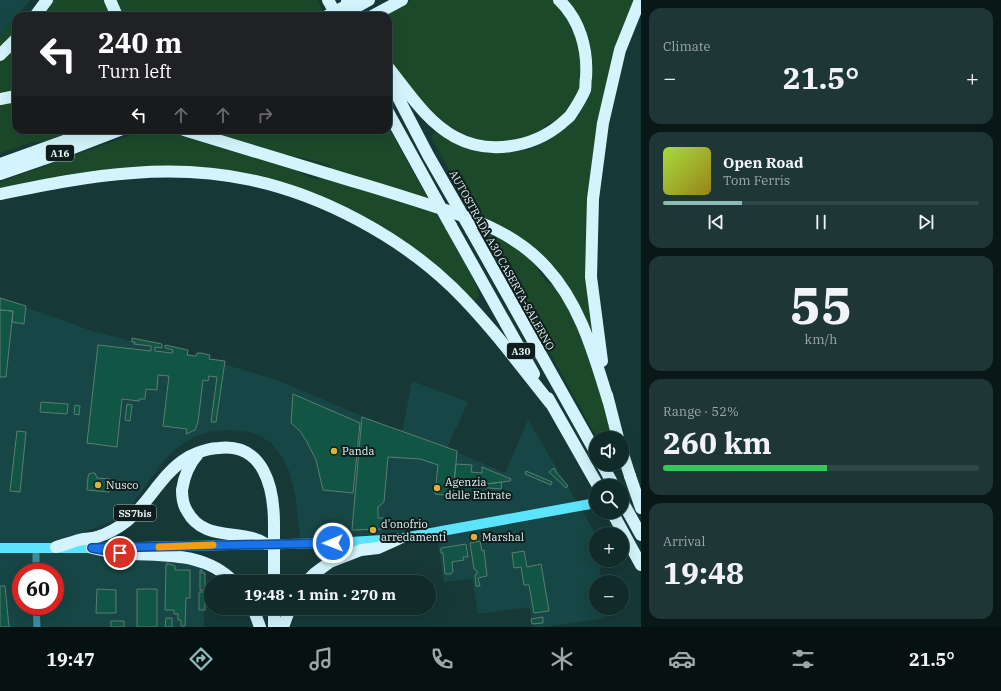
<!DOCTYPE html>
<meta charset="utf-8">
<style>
:root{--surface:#102b2a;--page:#1e3736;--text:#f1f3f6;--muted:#9ca7a8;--line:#304747;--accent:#8bbbb9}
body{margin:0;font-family:"IBM Plex Serif",serif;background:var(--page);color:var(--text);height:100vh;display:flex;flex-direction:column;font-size:15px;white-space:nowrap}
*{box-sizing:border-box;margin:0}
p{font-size:13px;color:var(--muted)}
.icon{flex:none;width:22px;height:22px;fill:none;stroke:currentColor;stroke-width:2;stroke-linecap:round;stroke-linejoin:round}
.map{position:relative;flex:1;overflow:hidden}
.panel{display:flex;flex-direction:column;gap:8px;padding:8px;background:#091817;width:360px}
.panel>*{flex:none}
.guide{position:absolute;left:12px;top:12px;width:380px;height:122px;border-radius:12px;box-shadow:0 4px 16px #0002,0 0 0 1px var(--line);background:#202124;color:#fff;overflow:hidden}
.tools{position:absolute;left:589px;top:431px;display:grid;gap:8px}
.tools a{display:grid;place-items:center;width:40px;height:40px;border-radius:50%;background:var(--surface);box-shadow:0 4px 16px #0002,0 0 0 1px var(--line);font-size:20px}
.speed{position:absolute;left:12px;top:563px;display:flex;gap:8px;font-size:20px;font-weight:700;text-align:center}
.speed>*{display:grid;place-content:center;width:52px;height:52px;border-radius:50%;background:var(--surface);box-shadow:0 4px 16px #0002,0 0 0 1px var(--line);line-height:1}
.speed .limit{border:6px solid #d22;background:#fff;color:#111}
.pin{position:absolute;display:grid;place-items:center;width:34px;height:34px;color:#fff;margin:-17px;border:2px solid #fff;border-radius:50%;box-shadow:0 1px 4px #0007}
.me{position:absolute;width:44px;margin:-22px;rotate:269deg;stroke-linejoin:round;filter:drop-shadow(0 0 3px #0008)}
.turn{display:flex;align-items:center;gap:14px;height:84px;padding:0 20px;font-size:18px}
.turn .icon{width:52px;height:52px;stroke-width:2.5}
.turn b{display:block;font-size:28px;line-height:34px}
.lanes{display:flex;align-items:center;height:38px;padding:0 20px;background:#0003;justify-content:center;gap:20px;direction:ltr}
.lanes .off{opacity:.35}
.big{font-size:30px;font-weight:800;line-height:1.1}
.panel .card{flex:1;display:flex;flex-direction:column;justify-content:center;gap:6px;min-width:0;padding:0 14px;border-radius:12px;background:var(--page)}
.panel .dial{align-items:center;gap:0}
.dial b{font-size:52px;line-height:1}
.song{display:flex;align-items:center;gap:12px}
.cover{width:48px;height:48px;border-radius:6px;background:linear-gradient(135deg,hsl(80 70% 55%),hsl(50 70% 35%))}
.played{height:4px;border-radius:2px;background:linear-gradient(90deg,var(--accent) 25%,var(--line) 25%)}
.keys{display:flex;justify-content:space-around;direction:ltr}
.heat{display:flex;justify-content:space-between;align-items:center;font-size:22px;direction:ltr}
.charge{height:6px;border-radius:3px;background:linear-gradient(90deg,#34c759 52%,var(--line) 0)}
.trip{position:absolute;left:204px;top:575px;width:232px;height:40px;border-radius:20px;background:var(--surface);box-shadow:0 4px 16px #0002,0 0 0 1px var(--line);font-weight:800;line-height:40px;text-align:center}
.menu{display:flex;height:64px;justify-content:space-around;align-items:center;background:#061111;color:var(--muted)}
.menu .icon{width:28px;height:28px}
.menu .active{color:var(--accent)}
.menu b{font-size:18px;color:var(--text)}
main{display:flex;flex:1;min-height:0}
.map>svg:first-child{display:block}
.built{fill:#164645;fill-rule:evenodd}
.green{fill:#1c492a}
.building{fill:#154;stroke:#5d7d72}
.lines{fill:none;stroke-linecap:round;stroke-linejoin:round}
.street{stroke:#3e8d9d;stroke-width:7}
.primary{stroke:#5ce3fd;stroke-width:10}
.highway{stroke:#d3f4fc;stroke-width:12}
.highway-bridge{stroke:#d3f4fc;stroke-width:12}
.route-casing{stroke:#114b97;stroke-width:10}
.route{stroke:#1a73e8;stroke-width:7}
.slow{stroke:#f59e0b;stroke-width:7}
.poi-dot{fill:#dbb233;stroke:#0f1e1d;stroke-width:1.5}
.labels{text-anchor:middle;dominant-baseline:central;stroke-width:4;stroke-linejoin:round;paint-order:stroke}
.shield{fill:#0f1e1d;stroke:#a3b4b4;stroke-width:1}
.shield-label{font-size:10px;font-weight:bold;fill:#e2f5f4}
.street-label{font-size:11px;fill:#e2f5f4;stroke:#0f1e1d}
.poi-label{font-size:11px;fill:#e2f5f4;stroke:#0f1e1d;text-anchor:start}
</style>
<main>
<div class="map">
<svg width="641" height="627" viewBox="0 0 641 627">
<rect width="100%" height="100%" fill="#163938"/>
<!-- built -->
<path class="built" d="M0,0H30L0,37Z
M0,298L95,332L196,356L277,380L402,433L412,381L468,402L447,448L505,473L528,420L595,533L596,560H607L608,561L600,568L601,582H596V608H605L606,618L544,627H534L529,607L478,614L472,579L444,582L435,526L379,535L300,538L295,493L290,473L282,457L271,443L259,435L244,431L226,430L208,432L194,437L178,447L166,458L129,508L121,516L111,522L84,532L91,553L191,562L205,569L204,627H0ZM21,572H55V606H21Z"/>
<!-- green -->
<path class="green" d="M52,0H107L113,16H40Z
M114,0H317L325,15L120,16Z
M411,0H556L575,24L585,69L577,99L554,126L550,122L532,138L488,144L444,126L403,84L388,59V16H382Z
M565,0H638L597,163L594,334H591L564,283L474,215L432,139L433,134L437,132L504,152L530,149L550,138L592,69C593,40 583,21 565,0Z
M16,18V34L0,51V37Z
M16,44V93L0,95V61Z
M16,100V130H75L43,142H32L0,153V103Z
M388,127L428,198L329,170L330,165L299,157L281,155L202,130H388Z
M145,130H171L179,132V131L289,166L304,175L318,180L320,175L435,211C443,226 479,283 479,296L474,303L341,208L204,170L0,191V182Z
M480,226L491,231L532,259L539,272L549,285L553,281L578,322L616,438H597Z"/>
<!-- building -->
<path class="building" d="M0,298L26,306L24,324L12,322L13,311L0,310Z
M0,310L13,311L6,377H0Z
M132,338L162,344V348L155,347V351L172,353L173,350L165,348V345L188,350L187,355L196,356L197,353H201L210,355L209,359L225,361L216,422H211L217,377L209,376L208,381L203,380L198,422L195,430L186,434L187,429L163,426L169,376L158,375L157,390L146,389L145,399H139V401L122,399L117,447L87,443L98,345L151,351V346L134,344L135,342H132Z
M293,394L360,423L353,493L323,490L316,460L307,442L300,431L291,423Z
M41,402L68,404L67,414L40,412Z
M127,404L132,405L130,421L125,420Z
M75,405L80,406L79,415L74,414Z
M362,417L457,451L453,496L435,494L438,465L420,459L388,457L384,502L378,507V518H384V529L352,530Z
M17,431L26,432L20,492L10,491Z
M456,464L472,465L471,472L482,473V467L511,479L510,481L486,484L454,480Z
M554,468L556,472L568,486L566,488L549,472Z
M526,471L552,482L551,485L525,474Z
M92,473H95L97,478L110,479L109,492L87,490L88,477L89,474Z
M454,480L486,484L502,482L501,489L454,485Z
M480,541L482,551L484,550L487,576L478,578L480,586H476L475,575L477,574V571L474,569L470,543Z
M466,544L468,557H463L464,560L452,562L453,572L451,574H445L443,553H441V548Z
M524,551L527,567L541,564L549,611L534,613L529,585H524L521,567L514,568L512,553Z
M167,563L175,566V570H190V598H186L185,626H181V620H178V614H174V610H165L166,565H167Z
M200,570H202V573H205V590H200Z
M0,586H5L9,627H0Z
M97,589L116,590V613H96Z
M137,589H157V627H137Z
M199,592H205V610H199Z
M543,617V623L532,624L531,619Z
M166,618H172V627H165Z
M111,621H124V627H111Z"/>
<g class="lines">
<!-- street -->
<path class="street" d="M36,549V572
M36,606L37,627"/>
<!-- primary -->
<path class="primary" d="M0,548H92L333,543L398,539L596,503"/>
<!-- highway -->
<path class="highway" d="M110,0L117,16
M351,10L369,0
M35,16L47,0
M327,16L357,0
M372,16L402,0
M0,55L16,39
M388,67C408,92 427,122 455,137C488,155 532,148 561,124C563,122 567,119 570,116C574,110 582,97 585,90C586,86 585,81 586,78C588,49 580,20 559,0
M388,78L428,155L459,209
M0,99L16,96
M388,112L436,199
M184,130C240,147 296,164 352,181C380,189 408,198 436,207C477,220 516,234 546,267C581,305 594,355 609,403
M0,164L95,130
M0,174L55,155L120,130
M0,194C44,185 88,176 133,173C171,170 213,172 251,180C322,195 399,236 452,287C488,322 519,364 551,404
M451,226L534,374
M471,230L596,453
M602,361L591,277L593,199L603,123L620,50L640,0
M607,395L618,438
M548,398L598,486
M622,451L630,476
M198,454C189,464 184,477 182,490C182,498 183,505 187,511C204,543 242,528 266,544
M602,464L614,486
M622,501L641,535
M612,512L641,565
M56,547C64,545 71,542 79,540C85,538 91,539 97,537C107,534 118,528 127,521C149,503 162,473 187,458C194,453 210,448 219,448C264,443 274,488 274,524
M92,548C101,550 111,552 120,553C160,557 203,550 234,582
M274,567V582
M306,582L315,573L330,562L361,550L378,548L398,539
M253,608L260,627
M274,608V627
M283,627L290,608"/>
<!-- highway-bridge -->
<path class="highway-bridge" d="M328,0L337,16
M347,0L356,16
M436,199L451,226
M459,209L471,230
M630,476L641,508
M274,567V524"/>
</g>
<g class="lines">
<!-- route casing -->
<g class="route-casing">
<path id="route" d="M120,553L92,548L333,543"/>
</g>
<!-- route -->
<use href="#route" class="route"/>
<!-- slow -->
<path class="slow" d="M159,547L213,545"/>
</g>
<!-- markers -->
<g class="poi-dot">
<circle cx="334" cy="451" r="4"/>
<circle cx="98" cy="485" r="4"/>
<circle cx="437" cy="488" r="4"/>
<circle cx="373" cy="530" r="4"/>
<circle cx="474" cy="537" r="4"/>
</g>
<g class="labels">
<!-- shield labels -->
<g class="shield">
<rect x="46" y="145" width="28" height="16" rx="3"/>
<rect x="507" y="343" width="28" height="16" rx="3"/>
<rect x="114" y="505" width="42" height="16" rx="3"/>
</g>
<g class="shield-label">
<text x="60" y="153">A16</text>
<text x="521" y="351">A30</text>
<text x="135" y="513">SS7bis</text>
</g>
<!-- street labels -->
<g class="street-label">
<text transform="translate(502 260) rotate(61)">AUTOSTRADA A30 CASERTA-SALERNO</text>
</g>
<!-- poi labels -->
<g class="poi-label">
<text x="342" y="451">Panda</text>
<text x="445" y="482">Agenzia<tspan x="445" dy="13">delle Entrate</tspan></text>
<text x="106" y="485">Nusco</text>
<text x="381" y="524">d'onofrio<tspan x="381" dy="13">arredamenti</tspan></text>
<text x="482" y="537">Marshal</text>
</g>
</g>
</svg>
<div class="tools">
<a><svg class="icon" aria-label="sound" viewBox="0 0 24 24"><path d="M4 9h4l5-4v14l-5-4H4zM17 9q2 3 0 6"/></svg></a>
<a><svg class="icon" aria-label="search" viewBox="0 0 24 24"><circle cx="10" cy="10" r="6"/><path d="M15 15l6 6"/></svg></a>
<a>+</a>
<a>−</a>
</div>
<div class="speed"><div class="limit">60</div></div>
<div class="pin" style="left:120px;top:553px;background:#d93025"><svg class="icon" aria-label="arrive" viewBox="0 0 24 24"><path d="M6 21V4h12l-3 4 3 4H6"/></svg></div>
<svg class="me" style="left:333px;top:543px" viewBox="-20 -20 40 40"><circle r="17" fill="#1a73e8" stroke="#fff" stroke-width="3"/><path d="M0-11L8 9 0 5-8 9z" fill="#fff"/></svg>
<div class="trip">19:48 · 1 min · 270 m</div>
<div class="guide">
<div class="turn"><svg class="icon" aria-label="left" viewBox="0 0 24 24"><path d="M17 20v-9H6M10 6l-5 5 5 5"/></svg><div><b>240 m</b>Turn left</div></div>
<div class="lanes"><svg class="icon" aria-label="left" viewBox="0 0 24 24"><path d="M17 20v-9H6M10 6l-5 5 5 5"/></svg><svg class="icon off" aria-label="ahead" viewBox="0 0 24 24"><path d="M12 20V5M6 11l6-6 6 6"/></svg><svg class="icon off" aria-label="ahead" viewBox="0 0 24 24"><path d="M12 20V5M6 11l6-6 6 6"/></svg><svg class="icon off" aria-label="right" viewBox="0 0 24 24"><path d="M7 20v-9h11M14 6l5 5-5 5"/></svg></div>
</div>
</div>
<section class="panel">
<div class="card"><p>Climate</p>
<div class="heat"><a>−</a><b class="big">21.5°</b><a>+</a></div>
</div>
<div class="card">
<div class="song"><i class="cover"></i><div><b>Open Road</b><p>Tom Ferris</p></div></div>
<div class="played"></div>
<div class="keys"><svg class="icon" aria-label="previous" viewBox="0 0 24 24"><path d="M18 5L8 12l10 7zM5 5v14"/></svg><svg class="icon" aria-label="pause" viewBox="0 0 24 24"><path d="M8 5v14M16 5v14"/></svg><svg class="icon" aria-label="next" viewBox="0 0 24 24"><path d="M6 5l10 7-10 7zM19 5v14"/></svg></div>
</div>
<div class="card dial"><b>55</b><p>km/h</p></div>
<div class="card"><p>Range · 52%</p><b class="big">260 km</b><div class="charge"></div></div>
<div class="card"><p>Arrival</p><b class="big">19:48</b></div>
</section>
</main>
<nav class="menu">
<b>19:47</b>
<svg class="icon active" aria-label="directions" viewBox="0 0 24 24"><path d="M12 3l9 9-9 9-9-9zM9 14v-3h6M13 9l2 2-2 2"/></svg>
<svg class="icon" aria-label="music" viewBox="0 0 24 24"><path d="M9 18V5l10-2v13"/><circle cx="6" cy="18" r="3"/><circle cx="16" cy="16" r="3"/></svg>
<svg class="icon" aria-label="phone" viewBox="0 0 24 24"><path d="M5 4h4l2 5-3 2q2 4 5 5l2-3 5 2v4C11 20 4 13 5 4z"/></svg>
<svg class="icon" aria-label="climate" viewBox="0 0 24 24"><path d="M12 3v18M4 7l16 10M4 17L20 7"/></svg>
<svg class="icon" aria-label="car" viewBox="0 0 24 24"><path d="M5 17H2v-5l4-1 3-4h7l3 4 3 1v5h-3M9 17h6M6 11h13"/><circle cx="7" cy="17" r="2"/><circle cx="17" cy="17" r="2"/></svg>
<svg class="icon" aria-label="filters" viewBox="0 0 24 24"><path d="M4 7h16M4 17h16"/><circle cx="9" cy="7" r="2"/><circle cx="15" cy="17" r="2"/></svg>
<b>21.5°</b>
</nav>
